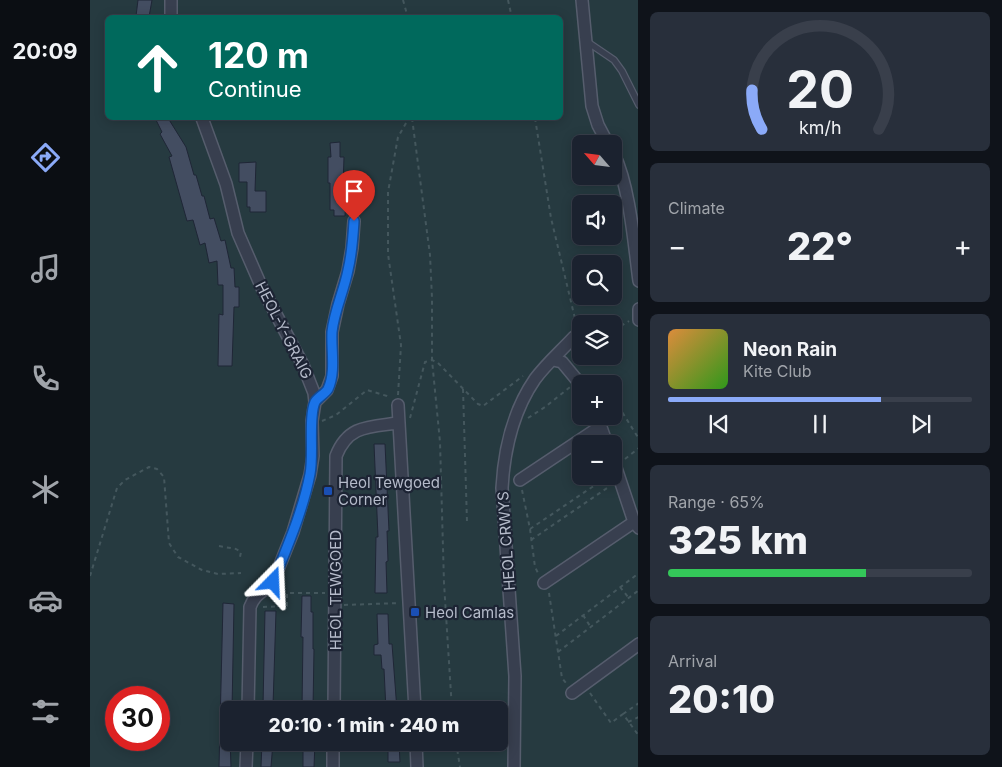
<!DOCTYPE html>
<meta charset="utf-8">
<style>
:root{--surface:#1b222f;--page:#282f3b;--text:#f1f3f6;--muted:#a0a4aa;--line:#393f4b;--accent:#8baaf8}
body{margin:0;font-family:Inter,sans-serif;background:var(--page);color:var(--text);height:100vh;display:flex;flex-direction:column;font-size:19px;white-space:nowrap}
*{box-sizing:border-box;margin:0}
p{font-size:16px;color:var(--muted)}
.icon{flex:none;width:28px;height:28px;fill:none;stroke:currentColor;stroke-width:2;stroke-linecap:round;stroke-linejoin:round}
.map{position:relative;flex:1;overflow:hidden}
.drawer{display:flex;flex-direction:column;gap:12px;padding:12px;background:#0f131a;width:364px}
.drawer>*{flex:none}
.hud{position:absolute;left:15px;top:15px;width:458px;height:105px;border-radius:8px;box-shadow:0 2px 12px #0003,0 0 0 1px var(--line);background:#00695c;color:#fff;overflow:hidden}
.needle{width:32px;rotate:298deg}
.tools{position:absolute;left:482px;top:135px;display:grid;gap:10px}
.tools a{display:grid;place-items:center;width:50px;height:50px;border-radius:8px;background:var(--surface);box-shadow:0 2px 12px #0003,0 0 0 1px var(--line);font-size:25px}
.speed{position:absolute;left:15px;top:686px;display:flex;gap:10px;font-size:25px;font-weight:700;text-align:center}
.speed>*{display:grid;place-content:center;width:65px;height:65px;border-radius:50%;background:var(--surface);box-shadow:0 2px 12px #0003,0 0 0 1px var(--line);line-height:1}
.speed .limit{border:8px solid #d22;background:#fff;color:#111}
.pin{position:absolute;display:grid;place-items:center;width:42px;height:42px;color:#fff;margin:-51px -21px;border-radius:50% 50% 50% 0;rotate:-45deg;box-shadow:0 0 5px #0007}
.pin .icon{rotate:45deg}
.me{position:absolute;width:55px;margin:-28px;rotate:21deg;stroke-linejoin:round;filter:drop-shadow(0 0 4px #0008)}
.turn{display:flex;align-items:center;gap:18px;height:105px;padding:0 20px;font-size:22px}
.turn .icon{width:65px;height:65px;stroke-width:2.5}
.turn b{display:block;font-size:35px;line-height:42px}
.big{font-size:38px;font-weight:800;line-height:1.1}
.drawer .card{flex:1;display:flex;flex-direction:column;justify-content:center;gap:8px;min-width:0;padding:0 18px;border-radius:8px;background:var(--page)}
.drawer .dial{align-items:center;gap:0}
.dial svg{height:130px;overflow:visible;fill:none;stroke:var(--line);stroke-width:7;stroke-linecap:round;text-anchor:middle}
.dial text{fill:var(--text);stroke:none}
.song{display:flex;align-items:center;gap:15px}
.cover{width:60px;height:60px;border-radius:8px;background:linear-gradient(135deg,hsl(30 70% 55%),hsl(110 70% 35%))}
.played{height:5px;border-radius:2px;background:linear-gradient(90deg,var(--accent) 70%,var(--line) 70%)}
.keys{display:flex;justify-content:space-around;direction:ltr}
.heat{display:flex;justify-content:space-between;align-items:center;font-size:28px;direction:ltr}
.charge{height:8px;border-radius:4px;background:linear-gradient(90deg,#34c759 65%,var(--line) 0)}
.trip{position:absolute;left:130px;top:701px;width:288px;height:50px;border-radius:8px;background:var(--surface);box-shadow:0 2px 12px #0003,0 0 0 1px var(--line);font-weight:800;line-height:50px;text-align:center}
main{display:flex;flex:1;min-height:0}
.dock{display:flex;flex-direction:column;width:90px;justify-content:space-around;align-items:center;background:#0b0e13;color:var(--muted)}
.dock .icon{width:35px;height:35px}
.dock .selected{color:var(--accent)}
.dock b{font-size:22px;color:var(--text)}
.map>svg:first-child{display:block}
.green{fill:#263a40;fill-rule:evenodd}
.building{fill:#434d61;stroke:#1f2636}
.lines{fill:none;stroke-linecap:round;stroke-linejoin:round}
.service-casing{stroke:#565d6d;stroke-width:8}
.minor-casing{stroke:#565d6d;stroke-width:14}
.path{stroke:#44575d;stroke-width:2;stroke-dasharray:4 4;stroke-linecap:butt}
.service{stroke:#383f4f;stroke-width:5.5}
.minor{stroke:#383f4f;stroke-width:11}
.route-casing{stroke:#114b97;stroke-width:12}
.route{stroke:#1a73e8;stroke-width:9}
.transit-dot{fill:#1a4fb4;stroke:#1d2434;stroke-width:2}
.labels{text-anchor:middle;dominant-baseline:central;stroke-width:4.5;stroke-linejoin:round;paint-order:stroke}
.street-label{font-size:15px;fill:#b5bbca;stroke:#1d2434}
.poi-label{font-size:15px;fill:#b5bbca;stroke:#1d2434;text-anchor:start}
</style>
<main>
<nav class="dock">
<b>20:09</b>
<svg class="icon selected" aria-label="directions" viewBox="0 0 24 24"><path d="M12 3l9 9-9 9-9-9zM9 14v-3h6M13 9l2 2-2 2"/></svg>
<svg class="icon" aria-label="music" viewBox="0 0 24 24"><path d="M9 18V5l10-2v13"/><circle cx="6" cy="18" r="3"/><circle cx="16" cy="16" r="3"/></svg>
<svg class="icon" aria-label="phone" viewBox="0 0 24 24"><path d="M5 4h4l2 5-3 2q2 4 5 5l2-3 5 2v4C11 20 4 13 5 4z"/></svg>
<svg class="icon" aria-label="climate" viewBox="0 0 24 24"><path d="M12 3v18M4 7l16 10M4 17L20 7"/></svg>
<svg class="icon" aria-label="car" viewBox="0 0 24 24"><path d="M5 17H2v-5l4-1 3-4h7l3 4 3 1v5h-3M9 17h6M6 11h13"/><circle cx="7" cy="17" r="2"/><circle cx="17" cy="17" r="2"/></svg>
<svg class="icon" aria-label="filters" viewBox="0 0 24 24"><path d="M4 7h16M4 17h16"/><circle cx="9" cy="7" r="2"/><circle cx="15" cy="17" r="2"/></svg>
</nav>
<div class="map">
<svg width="549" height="767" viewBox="0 0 549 767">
<rect width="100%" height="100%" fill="#242d3f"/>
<!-- green -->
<path class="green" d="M0,0H548V767H0ZM18,18H470V118H18ZM491,144H524V176H491ZM491,204H524V236H491ZM491,264H524V296H491ZM491,324H524V356H491ZM491,384H524V416H491ZM491,444H524V476H491ZM26,698H69V740H26ZM139,710H409V742H139Z"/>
<!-- building -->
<path class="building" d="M48,0H62L59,17L46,16Z
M65,118H78L96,147L104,175H106L112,196H114L120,219L124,218L131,241L135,240L141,268H144L145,287H149V307H144L142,366H128L129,314L133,315V285H128L127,261L119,263L115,243L110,245L103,220L97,221L79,157L82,156L70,134L72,132Z
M250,142V157H254L253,188L254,197H256L255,216H244V210H240V183H238V157H241L240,143Z
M166,162L165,191H176V212H160V207H157V182H149V163Z
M284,444H295L299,531H297L298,561L296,562L297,593H285L286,537H288Z
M212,596H221V612H223V649H224L223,709L212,708L213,637H211Z
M133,603L144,604L142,710H139L141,767H129Z
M175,611H186L183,706H173Z
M287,614H298L299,644H302L307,710H296L294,669H292L291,655H284V645L288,644Z
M172,742H183L181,767H171Z
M213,742H225L224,767H213Z
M298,742H309L310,762H298Z"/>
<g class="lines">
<!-- service casing -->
<g class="service-casing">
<path id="service" d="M496,41L524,60L532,71L549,105"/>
</g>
<!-- minor casing -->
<g class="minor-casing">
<path id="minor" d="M81,0V18
M492,0L502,106L508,125L518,144
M112,118L136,184L148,233L172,288L213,365L224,393L225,402L222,421L223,456L220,475L203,532L183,582C173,593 166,592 160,607L158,710
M524,154C540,188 544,244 549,281
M549,309V320
M463,360L472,362L491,385
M225,402L237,390L242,376V332L248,304L258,271L262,248L264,221
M308,405L325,710
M507,416L517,444
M524,462L544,522L549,528
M430,480L511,426
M454,583L544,522
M482,693L549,644
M244,710L246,456C258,425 279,427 308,423
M326,742L327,767
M156,767L157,742
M243,767V742
M424,767L425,676L412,488C414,451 423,411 445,379C456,364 471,351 484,337"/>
</g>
<!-- path -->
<path class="path" d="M313,0L318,18
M418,0L422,18
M322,118L340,255L342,298V360L350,442L354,583L362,710
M445,118L461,218L487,327
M524,330L539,321
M484,354L491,348
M373,389L377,522
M308,395L311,345L298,254V192L308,137L319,118
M524,399L549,439
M320,418L335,362L342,360L348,363L388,404L393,406L433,376
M438,418L455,407L480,387
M232,421L246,415L277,390L297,396L300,398
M535,459L549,448
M432,490L440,529L445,567L448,573
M440,529L517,477
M441,540L520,486
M129,546L146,549L151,552L150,557
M0,576L27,488L35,480L59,467L67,469L74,477L79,543L88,557L112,570L128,574L151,573
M530,587L538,597
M459,593L472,678L476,683
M254,605L310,603
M173,607L197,606V593H235
M493,615L500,626
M466,636L549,573
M468,652L549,590
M500,693L521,723L533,714L549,736
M533,714L549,703
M538,722L549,717
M366,742L370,767"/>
<!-- service -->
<use href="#service" class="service"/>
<!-- minor -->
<use href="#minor" class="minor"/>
</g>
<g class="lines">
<!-- route casing -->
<g class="route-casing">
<path id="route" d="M183,582C197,547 213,511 220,474C224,455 218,417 225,402C228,397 235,394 238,389C246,372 241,350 242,332C244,311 254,291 258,270C262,254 263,237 264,221"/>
</g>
<!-- route -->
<use href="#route" class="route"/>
</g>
<!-- markers -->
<g class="transit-dot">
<rect x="233" y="486" width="10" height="10" rx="2.5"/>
<rect x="320" y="607" width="10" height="10" rx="2.5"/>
</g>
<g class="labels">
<!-- street labels -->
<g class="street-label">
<text transform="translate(194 330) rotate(63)">HEOL-Y-GRAIG</text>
<text transform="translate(416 541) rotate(-94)">HEOL CRWYS</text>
<text transform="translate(245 590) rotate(-90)">HEOL TEWGOED</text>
</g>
<!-- poi labels -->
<g class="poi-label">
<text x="248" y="482">Heol Tewgoed<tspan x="248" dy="17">Corner</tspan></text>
<text x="335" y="612">Heol Camlas</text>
</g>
</g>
</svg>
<div class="tools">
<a><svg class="needle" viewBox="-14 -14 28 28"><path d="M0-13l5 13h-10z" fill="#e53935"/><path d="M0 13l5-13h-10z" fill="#a0a4aa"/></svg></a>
<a><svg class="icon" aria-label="sound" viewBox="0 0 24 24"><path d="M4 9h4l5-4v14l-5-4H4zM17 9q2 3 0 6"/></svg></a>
<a><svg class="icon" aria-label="search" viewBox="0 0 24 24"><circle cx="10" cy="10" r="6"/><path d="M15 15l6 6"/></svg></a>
<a><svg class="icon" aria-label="layers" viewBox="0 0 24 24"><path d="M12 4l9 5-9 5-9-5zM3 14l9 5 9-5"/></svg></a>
<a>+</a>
<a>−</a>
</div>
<div class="speed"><div class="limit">30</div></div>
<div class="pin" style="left:264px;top:221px;background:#d93025"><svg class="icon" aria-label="arrive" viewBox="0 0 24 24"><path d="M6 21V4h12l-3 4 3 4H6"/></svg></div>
<svg class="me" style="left:183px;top:582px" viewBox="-20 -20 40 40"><path d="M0-17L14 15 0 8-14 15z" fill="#1a73e8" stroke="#fff" stroke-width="4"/></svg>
<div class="trip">20:10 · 1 min · 240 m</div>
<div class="hud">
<div class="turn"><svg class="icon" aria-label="ahead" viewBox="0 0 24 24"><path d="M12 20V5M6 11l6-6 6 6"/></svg><div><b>120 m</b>Continue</div></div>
</div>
</div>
<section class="drawer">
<div class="card dial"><svg viewBox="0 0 100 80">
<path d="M14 69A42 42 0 1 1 86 69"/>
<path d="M14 69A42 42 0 0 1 8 45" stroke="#8baaf8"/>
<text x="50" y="56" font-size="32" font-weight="700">20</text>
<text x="50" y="72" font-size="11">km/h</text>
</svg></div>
<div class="card"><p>Climate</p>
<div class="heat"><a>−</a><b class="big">22°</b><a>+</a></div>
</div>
<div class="card">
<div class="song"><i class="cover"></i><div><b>Neon Rain</b><p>Kite Club</p></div></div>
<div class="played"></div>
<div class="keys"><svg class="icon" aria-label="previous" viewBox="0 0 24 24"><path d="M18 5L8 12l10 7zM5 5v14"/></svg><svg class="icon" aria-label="pause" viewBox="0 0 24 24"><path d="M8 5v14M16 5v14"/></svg><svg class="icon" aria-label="next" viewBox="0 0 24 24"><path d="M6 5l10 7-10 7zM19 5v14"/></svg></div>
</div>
<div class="card"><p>Range · 65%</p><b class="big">325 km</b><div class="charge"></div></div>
<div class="card"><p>Arrival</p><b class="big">20:10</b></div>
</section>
</main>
